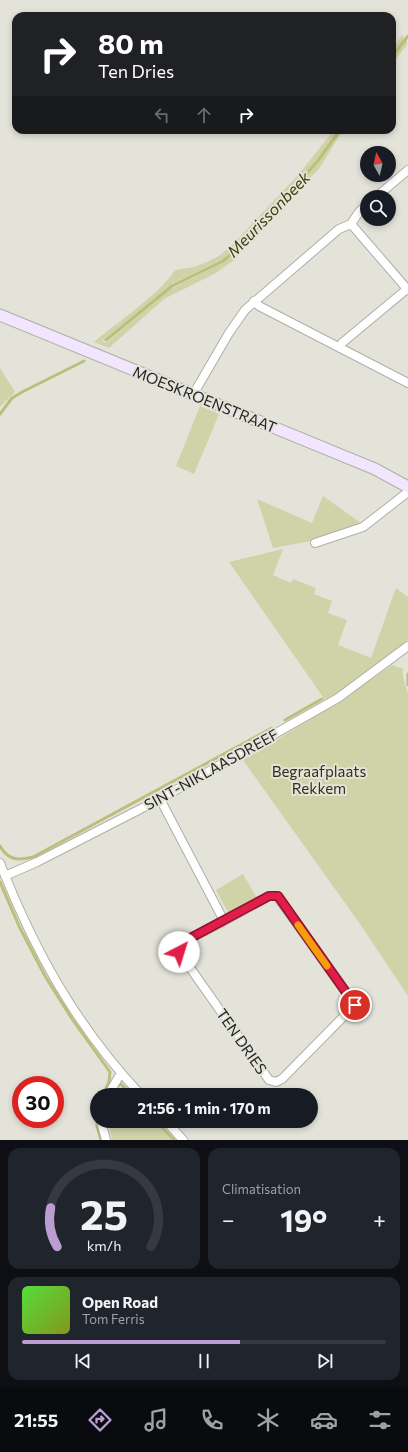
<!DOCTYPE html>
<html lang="fr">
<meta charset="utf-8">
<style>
:root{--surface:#171b24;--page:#20242c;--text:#f1f3f6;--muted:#9ea1a6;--line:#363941;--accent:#bb9dd2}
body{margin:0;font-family:Commissioner,sans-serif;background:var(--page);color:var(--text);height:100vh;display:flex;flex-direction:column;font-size:15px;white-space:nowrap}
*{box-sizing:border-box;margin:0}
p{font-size:13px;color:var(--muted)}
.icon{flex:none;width:22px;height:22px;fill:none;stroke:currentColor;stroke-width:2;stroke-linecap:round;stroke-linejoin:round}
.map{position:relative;height:1140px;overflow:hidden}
.panel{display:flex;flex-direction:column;gap:8px;padding:8px;background:#0d0f14;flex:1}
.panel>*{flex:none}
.banner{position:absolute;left:12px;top:12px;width:384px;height:122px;border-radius:12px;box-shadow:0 2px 6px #0003;background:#202124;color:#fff;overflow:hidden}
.needle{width:26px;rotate:352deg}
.fabs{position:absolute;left:360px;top:146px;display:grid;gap:8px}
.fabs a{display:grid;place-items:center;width:36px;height:36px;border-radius:50%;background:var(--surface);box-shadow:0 2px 6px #0003;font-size:20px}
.speed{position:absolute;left:12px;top:1076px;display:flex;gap:8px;font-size:20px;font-weight:700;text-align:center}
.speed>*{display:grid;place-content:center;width:52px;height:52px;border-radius:50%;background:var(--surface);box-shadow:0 2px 6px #0003;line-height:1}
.speed .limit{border:6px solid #d22;background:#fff;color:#111}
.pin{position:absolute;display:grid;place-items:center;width:34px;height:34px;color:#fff;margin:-17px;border:2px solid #fff;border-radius:50%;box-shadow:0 1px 4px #0007}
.me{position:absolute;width:44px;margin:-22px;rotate:40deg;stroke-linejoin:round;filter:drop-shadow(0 0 3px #0008)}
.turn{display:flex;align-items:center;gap:14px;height:84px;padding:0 20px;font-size:18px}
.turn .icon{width:52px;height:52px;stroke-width:2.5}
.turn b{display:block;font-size:28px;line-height:34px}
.lanes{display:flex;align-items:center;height:38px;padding:0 20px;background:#0003;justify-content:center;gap:20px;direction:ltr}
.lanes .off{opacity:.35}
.big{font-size:30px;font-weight:700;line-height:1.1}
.panel .card{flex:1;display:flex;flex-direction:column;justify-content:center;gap:6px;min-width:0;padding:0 14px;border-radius:12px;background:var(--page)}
.panel .dial{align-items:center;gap:0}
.dial svg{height:104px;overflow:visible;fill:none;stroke:var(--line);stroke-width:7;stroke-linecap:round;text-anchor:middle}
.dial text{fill:var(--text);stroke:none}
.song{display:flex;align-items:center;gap:12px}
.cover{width:48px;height:48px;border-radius:6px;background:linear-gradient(135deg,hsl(110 70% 55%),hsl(70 70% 35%))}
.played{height:4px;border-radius:2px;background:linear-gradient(90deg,var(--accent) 60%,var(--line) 60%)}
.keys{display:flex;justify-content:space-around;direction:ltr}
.heat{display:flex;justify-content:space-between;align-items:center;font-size:22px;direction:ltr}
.panel .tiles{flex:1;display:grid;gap:8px;grid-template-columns:1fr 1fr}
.card:last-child{grid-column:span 2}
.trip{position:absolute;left:90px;top:1088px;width:228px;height:40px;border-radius:20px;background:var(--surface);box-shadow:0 2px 6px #0003;font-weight:700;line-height:40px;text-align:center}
.dock{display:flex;height:64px;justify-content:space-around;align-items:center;background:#090b0e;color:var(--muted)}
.dock .icon{width:28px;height:28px}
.dock .active{color:var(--accent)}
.dock b{font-size:18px;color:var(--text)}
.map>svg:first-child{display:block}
.green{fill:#d0d2a8}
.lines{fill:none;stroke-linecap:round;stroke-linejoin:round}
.stream{stroke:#bcbe7a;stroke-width:3}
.street-casing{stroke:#aeafa6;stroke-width:10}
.secondary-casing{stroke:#aeafa6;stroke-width:13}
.street{stroke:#fff;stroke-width:8}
.secondary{stroke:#f2e5fe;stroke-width:11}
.route-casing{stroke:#92132f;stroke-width:10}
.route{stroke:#e11d48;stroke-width:7}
.slow{stroke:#f59e0b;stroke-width:7}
.labels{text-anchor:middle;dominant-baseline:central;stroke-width:4;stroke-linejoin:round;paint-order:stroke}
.street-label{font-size:15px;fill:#252522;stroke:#e3e3da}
.park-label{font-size:15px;fill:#313113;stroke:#e3e3da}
.water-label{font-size:16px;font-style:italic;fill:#3e3e08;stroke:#e3e3da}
</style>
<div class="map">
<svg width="408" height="1140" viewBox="0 0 408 1140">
<rect width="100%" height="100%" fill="#e3e3da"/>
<!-- green -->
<path class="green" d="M402,35L407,41V45L392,64V49Z
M334,130H339L310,169L243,242L223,259L172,284L102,341L106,343L169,290L224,262L241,248L318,163L341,130H343L319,169L291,197L233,261L216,273L164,299L109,348L94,342C116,323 160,294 175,270L194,267L207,262L219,256L232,245L299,174Z
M0,368L15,392L0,407Z
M200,406L219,414L194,474L176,466Z
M323,496L361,523L311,541L273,548L257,499L312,523Z
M283,549L273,575L291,583L293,579L316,588L314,594L332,601L328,613L347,620L338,645L371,658L396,588L408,597V640L357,680L325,700L229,562Z
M392,665L403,669V677L408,693V996L360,924L243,760L331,707Z
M243,874L257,898L229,914L216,890Z
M108,1121H154L172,1140H112Z"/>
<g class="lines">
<!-- stream -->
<path class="stream" d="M392,57L408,36
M106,340L172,286L223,261L243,244L317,162L340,130
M0,414L12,398L24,391L84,361
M408,674V685
M285,720L322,699
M0,846C8,860 18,861 33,857L272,728
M0,882L19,926L45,976L72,1019L110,1072L109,1082L103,1095
M117,1086L121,1084L131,1095
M97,1113V1126L101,1140
M156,1121L174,1140"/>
<!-- street casing -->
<g class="street-casing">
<path id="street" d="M376,197L408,170
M351,224L408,290
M351,224L359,212L367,205
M254,301L259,306L408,383
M340,348L342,343L407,289
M194,393L229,333L245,310L339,229L351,224
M315,543L363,527L408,492
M160,799L224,921L183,942L179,947V952L269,1080L276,1082L282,1079L355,1005L277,896H269L224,921
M0,863C34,950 76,1026 141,1095
M5,876L37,862L160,799L338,698L408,646
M108,1095L121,1073
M101,1121L106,1140
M166,1121L183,1140"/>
</g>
<!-- secondary casing -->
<g class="secondary-casing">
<path id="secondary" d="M0,315L375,469L408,487"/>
</g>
<!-- street -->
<use href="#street" class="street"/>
<!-- secondary -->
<use href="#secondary" class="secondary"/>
</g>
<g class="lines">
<!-- route casing -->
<g class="route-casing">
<path id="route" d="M179,952V947L183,942L269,896H278L355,1005"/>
</g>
<!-- route -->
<use href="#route" class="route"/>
<!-- slow -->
<path class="slow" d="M298,925L327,966"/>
</g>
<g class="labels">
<!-- street labels -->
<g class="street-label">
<text transform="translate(205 399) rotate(22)">MOESKROENSTRAAT</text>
<text transform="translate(211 769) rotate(-29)">SINT-NIKLAASDREEF</text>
<text transform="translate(242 1041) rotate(55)">TEN DRIES</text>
</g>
<!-- park labels -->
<g class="park-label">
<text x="319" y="771">Begraafplaats<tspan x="319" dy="17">Rekkem</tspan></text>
</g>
<!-- water labels -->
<g class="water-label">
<text transform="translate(268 214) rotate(-46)">Meurissonbeek</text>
</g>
</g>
</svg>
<div class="fabs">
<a><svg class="needle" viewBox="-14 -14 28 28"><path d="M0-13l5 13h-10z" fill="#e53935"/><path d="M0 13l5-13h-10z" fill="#9ea1a6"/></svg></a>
<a><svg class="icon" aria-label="search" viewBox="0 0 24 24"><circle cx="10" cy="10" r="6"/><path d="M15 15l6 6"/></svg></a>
</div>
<div class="speed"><div class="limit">30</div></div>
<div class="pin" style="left:355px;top:1005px;background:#d93025"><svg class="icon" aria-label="arrive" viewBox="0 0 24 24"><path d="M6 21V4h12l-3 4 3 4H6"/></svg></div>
<svg class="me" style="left:179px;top:952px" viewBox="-20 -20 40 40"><circle r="19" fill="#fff"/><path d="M0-13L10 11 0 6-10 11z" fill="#e11d48"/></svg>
<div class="trip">21:56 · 1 min · 170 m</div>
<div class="banner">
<div class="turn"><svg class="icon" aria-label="right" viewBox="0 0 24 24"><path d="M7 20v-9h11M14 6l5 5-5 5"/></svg><div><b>80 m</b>Ten Dries</div></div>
<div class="lanes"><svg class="icon off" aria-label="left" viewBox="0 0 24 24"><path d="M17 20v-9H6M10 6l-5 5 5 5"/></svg><svg class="icon off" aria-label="ahead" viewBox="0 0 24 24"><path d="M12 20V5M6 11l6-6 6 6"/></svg><svg class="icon" aria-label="right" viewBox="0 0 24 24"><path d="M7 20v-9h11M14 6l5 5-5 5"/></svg></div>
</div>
</div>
<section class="panel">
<div class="tiles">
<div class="card dial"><svg viewBox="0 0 100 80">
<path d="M14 69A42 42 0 1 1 86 69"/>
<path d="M14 69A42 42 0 0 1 9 39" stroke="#bb9dd2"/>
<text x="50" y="56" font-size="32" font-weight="700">25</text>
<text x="50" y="72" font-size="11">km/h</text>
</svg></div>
<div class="card"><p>Climatisation</p>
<div class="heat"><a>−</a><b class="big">19°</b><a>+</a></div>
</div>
<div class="card">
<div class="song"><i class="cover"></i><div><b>Open Road</b><p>Tom Ferris</p></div></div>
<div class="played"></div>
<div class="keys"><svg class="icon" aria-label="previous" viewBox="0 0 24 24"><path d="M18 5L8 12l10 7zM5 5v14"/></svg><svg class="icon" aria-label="pause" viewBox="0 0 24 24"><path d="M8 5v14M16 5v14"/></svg><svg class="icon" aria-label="next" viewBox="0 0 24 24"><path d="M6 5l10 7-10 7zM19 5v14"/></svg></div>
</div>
</div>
</section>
<nav class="dock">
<b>21:55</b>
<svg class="icon active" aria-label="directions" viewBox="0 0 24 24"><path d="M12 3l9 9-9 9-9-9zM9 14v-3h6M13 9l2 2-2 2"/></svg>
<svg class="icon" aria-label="music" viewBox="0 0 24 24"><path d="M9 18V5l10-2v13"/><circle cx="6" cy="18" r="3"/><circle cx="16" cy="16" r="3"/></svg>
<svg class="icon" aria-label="phone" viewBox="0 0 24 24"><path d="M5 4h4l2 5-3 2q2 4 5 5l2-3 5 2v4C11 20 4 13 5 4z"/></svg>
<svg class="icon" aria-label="climate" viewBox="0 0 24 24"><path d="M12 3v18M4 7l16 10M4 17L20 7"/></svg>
<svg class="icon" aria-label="car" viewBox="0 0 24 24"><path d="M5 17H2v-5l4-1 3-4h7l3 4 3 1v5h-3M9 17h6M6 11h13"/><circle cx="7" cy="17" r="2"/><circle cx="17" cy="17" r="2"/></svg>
<svg class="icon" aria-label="filters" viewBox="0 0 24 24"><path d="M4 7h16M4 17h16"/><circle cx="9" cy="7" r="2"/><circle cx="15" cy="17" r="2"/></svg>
</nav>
